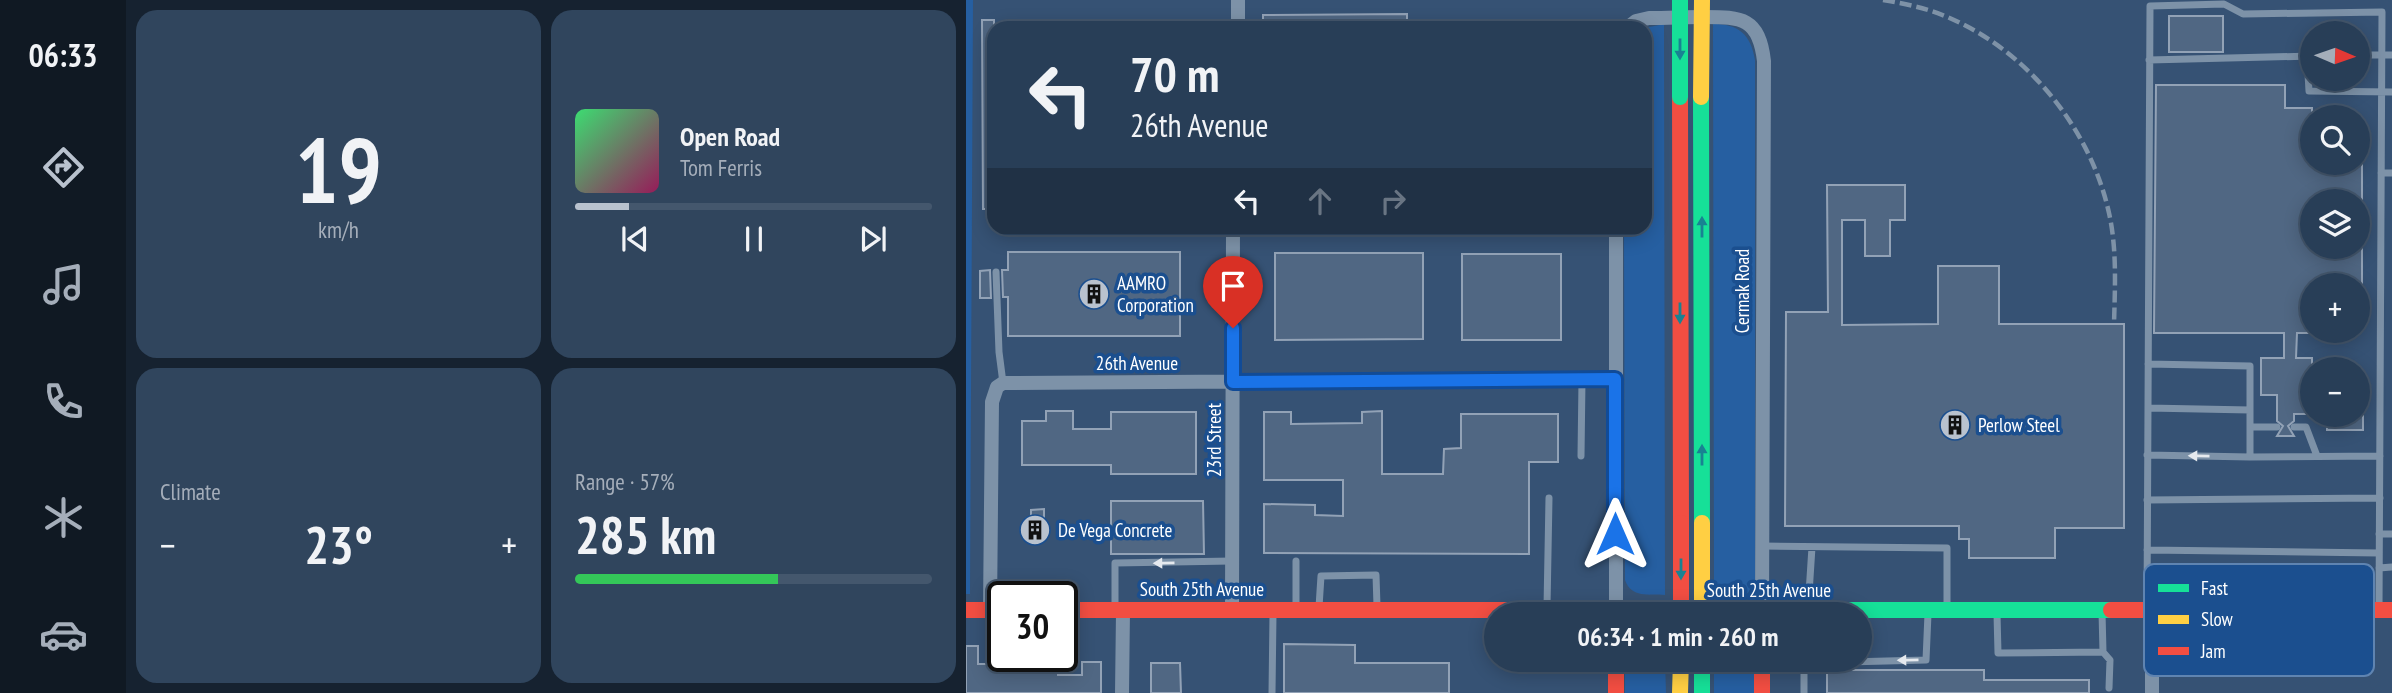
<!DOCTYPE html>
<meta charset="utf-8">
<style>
:root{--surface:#283e57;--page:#30455d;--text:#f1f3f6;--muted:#a5aeba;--line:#44576d;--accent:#b9c2ce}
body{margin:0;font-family:"PT Sans Narrow",sans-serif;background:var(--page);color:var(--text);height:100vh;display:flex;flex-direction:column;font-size:26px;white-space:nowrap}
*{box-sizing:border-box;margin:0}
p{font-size:23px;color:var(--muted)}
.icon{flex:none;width:38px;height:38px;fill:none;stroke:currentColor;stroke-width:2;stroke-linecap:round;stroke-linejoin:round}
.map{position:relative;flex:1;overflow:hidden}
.drawer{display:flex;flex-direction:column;gap:10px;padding:10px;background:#162230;width:840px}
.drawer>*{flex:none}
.banner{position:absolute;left:21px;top:21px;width:665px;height:214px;border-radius:21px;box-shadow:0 4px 18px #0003,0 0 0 2px var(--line);background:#283e57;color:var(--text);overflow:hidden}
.needle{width:46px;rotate:92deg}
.fabs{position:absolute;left:1334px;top:21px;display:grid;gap:14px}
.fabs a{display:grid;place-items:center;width:70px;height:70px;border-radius:50%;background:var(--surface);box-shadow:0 4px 18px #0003,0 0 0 2px var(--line);font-size:35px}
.speed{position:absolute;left:21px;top:581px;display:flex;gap:14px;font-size:35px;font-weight:700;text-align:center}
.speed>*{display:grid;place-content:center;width:91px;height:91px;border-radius:50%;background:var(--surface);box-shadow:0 4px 18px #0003,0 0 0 2px var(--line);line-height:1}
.speed .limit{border:4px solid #111;border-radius:10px;background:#fff;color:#111}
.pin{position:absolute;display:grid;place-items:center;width:60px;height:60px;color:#fff;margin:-72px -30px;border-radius:50% 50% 50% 0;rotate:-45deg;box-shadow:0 0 7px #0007}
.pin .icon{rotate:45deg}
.me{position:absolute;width:77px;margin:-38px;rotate:0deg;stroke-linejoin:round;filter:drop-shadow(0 0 5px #0008)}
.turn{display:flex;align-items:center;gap:24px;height:147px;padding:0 28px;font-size:32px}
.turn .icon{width:91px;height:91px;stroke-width:2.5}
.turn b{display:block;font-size:49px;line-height:60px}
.lanes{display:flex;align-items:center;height:66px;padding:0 28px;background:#0003;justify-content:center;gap:35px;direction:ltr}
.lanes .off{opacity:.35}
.big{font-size:52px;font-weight:700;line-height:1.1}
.drawer .card{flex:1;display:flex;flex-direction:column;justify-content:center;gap:10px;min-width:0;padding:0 24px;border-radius:21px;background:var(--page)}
.drawer .dial{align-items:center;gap:0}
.dial b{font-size:91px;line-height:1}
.song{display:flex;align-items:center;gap:21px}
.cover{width:84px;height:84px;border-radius:10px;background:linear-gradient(135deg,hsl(140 70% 55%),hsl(330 70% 35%))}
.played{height:7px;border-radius:4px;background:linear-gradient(90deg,var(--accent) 15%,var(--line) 15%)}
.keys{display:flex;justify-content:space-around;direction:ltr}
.heat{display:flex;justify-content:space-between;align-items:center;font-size:38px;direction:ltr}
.charge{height:10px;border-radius:5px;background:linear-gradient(90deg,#34c759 57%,var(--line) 0)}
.drawer .tiles{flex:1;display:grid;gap:10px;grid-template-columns:repeat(2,1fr)}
.trip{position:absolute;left:518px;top:602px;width:388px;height:70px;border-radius:35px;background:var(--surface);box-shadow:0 4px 18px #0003,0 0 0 2px var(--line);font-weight:700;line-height:70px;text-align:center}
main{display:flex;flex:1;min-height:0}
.dock{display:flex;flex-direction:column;width:126px;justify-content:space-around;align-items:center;background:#101923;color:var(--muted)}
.dock .icon{width:49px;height:49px}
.dock .selected{color:var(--accent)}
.dock b{font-size:32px;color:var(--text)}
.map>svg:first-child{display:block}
.green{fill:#265fa1}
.building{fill:#506783;stroke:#92a2b6;stroke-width:2}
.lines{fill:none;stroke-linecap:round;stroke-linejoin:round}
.lane{stroke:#7d92a8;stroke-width:7}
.street{stroke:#7d92a8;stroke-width:14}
.fast{stroke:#16e098;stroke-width:16}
.slow{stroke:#ffcf43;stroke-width:16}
.jam{stroke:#f24e42;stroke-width:16}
.rail{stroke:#7e92a7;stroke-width:4.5;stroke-dasharray:12 5;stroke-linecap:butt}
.fast-bridge{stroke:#16e098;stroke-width:16}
.slow-bridge{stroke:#ffcf43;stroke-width:16}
.jam-bridge{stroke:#f24e42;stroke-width:16}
.oneway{fill:#198292}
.oneway2{fill:#e5e9ee}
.route-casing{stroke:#114b97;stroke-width:18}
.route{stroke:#1a73e8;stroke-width:12}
.labels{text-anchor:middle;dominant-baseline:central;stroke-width:7;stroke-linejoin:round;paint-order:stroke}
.poi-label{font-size:19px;fill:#fff;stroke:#1b4f8f;text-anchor:start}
.street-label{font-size:19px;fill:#fff;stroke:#1b4f8f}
.key{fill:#1b4f8f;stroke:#5f84b1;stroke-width:2}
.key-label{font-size:19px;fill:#fff}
</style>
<main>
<nav class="dock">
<b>06:33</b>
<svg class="icon selected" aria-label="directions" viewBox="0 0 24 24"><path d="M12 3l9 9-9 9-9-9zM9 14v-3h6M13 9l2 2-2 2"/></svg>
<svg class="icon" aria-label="music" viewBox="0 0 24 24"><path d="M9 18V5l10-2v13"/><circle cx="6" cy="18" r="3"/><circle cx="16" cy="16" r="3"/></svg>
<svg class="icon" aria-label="phone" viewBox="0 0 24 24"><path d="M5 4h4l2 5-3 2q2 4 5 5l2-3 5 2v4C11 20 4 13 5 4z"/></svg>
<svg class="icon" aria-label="climate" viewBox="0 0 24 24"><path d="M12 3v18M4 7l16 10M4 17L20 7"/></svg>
<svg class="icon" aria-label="car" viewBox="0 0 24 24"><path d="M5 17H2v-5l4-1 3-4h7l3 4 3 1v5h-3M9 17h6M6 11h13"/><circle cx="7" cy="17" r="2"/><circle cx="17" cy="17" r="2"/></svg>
</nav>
<section class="drawer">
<div class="tiles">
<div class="card dial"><b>19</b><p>km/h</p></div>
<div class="card">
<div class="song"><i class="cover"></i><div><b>Open Road</b><p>Tom Ferris</p></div></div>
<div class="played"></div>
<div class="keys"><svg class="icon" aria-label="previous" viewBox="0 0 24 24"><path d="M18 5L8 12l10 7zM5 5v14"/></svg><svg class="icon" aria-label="pause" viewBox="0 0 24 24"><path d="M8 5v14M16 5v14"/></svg><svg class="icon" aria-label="next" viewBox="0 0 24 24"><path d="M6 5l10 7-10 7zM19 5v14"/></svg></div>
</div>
<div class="card"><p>Climate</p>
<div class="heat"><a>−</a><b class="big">23°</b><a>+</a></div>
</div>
<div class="card"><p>Range · 57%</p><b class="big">285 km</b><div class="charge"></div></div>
</div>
</section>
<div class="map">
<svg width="1426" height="693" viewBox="0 0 1426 693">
<rect width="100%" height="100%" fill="#365274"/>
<!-- green -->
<path class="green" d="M0,0H7L4,594H0Z
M698,24L699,595C683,594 665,598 659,580L658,228H679V28Z
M747,24C772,24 785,34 789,60V580L782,593L748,594Z
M659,660H699L700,693H659Z
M748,660H789V693H748Z"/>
<!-- building -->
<path class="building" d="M441,14V28H297V15Z
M1203,16H1257V52H1203Z
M16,20H28V209H17Z
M1190,85H1319V108H1346V163H1396V201H1346V247H1396V285H1346V333H1331L1330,358H1346V414H1328V421L1322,426L1328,436H1311L1317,426L1311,421V395H1295V358H1318V333H1188Z
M861,185H939V220H924V256H899V220H876V325L972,324V266H1033V324H1158V528H1089V558H1003V539H993V526H819L820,312H862Z
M42,252H214V336H42V297H37L36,270H42Z
M309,253H457V339L309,340Z
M496,254H595V340H496Z
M24,270L25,298H14V271Z
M80,411H107V429H145V412H230V474H145V465H56V421H80Z
M416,411V474H477L478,449L495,448V414H592V462H563V554L298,553V504L349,505V515L377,516V480H298V412H325V424L396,423V412Z
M1361,415H1397V430H1361Z
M145,501H237L238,554H145Z
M78,509V541H60V519L65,520V510Z
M318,644L389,645V663H483V693H318Z
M0,646H12V664H48V656H92V675H116V662H135V693H0Z
M185,663H214L215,693H185Z
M861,670H1018V680H1123V693H861Z"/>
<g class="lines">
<!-- lane -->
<path class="lane" d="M1391,55H1426
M1341,56L1343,91L1426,92
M1183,60L1346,56
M1415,173H1426
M30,272L33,352L37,383
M1182,364L1284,366V457L1414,456
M1182,408L1284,410
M1284,427H1311
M1328,427H1340L1351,456
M1181,455L1284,457
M615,456L616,380
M1181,500L1414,498
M1413,534H1426
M797,546L981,548V608
M1181,550L1413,553
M330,561V606
M1413,568L1426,567
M353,607L355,576L410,575L411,606
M581,607L583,498
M1181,608L1184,6L1258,4L1277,14L1416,12L1413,608
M149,609V563L266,561
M842,609L846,547
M1031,614L1032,653L1137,652L1136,612
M1137,652L1144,660L1143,688
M797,664L960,660L962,614
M306,693L307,614
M838,693V663"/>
<!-- street -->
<path class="street" d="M272,28V0
M661,28L670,21L683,18C702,18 720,17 738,17C776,17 793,18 798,61L796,611
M650,228V612
M1186,609V693
M24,610L26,402L31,387L37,383L649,379
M266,610L267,228
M156,693L157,611"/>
<!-- fast -->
<path class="fast" d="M735,97L736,523
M595,610H1145
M736,660V693"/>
<!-- slow -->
<path class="slow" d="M714,693L715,660"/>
<!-- jam -->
<path class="jam" d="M714,97L715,523
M0,610H37
M96,610H595
M1145,610H1426
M650,660V693
M796,660V693"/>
<!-- rail -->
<path class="rail" d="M917,0C941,4 965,9 988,20C1065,55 1125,131 1143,213C1151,249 1149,287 1148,324"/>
<!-- fast-bridge -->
<path class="fast-bridge" d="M714,0V97"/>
<!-- slow-bridge -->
<path class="slow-bridge" d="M735,97L736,0
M736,523V614"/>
<!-- jam-bridge -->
<path class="jam-bridge" d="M715,523V614"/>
</g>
<!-- one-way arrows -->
<defs><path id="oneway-solid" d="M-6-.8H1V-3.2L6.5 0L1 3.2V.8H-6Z" transform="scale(1.75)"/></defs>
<g class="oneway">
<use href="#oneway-solid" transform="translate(714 49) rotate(90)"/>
<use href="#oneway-solid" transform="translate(736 227) rotate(-90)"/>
<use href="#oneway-solid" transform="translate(714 313) rotate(90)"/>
<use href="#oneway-solid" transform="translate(736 455) rotate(-90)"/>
<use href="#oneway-solid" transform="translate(715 569) rotate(90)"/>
</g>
<g class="oneway2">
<use href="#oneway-solid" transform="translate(1233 456) rotate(-179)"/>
<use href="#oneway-solid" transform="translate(198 563) rotate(179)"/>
<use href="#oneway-solid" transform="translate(942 660) rotate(179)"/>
</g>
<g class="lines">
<!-- route casing -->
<g class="route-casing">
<path id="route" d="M267,328V382L649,379V534"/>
</g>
<!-- route -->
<use href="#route" class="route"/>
</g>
<!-- icons -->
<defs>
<g id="building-disc" transform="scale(1.575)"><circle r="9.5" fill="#b9c2ce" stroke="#1b4f8f"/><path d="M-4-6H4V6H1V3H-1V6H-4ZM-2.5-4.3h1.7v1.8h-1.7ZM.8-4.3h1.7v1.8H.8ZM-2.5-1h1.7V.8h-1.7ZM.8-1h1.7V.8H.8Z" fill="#111"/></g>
</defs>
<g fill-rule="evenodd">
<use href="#building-disc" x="128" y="294"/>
<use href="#building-disc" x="989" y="425"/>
<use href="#building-disc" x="69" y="530"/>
</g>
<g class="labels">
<!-- poi labels -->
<g class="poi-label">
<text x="151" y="283">AAMRO<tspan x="151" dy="22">Corporation</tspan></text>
<text x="1012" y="425">Perlow Steel</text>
<text x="92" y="530">De Vega Concrete</text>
</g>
<!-- street labels -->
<g class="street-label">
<text transform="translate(776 291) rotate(-90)">Cermak Road</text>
<text x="171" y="363">26th Avenue</text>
<text transform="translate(248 440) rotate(-90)">23rd Street</text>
<text x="236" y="589">South 25th Avenue</text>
<text x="803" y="590">South 25th Avenue</text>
</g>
</g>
<!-- legend -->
<rect x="1178" y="564" width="230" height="112" rx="10" class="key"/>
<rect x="1192" y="584" width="31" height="8" fill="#16e098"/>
<rect x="1192" y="615" width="31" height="9" fill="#ffcf43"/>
<rect x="1192" y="647" width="31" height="8" fill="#f24e42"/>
<g class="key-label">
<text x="1235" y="595">Fast</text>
<text x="1235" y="626">Slow</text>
<text x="1235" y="658">Jam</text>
</g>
</svg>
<div class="fabs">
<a><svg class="needle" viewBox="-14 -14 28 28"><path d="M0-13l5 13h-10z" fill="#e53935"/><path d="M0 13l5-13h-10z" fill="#a5aeba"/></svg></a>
<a><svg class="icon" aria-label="search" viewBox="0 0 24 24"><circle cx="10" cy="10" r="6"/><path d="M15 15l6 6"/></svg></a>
<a><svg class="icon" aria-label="layers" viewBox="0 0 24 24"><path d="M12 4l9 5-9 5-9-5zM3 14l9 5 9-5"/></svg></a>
<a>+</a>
<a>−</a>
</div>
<div class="speed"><div class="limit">30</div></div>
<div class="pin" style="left:267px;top:328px;background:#d93025"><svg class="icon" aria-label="arrive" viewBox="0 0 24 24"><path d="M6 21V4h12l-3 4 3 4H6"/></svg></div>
<svg class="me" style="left:649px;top:534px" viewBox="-20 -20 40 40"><path d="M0-17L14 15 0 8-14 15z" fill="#1a73e8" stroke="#fff" stroke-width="4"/></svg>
<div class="trip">06:34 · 1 min · 260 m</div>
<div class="banner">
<div class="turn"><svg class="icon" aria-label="left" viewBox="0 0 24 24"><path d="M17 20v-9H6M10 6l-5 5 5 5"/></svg><div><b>70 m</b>26th Avenue</div></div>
<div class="lanes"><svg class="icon" aria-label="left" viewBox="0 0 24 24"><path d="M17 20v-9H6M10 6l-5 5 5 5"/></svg><svg class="icon off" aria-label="ahead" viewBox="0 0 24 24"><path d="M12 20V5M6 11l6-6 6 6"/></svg><svg class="icon off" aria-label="right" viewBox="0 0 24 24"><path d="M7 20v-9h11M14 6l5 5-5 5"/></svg></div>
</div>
</div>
</main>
